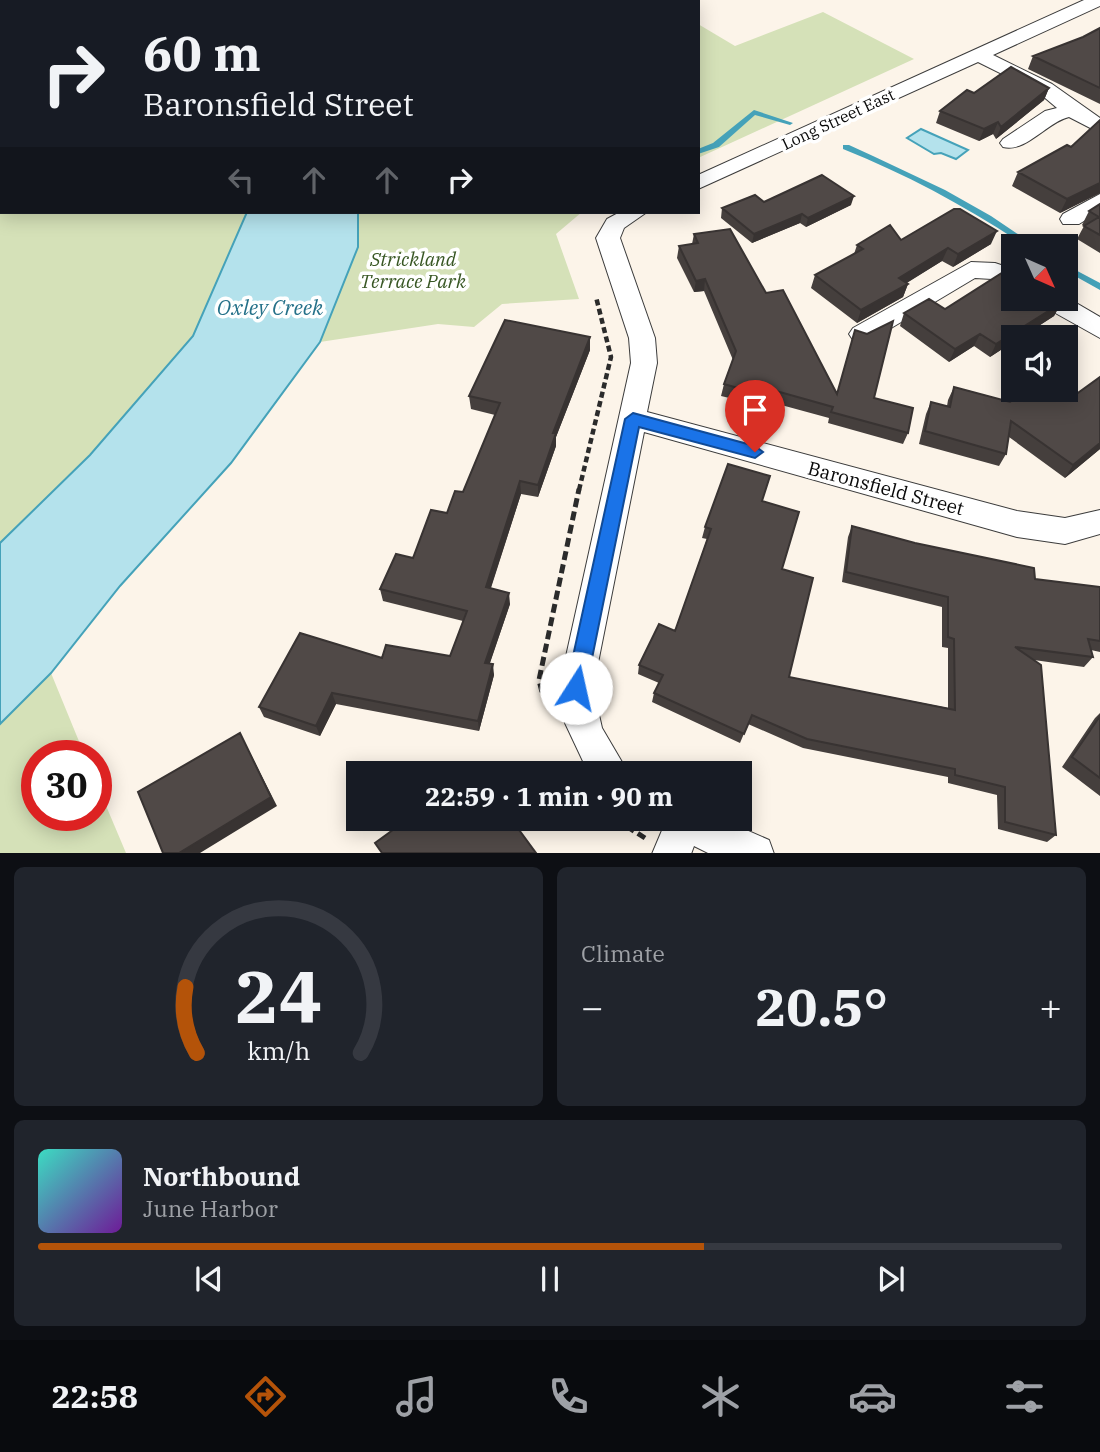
<!DOCTYPE html>
<meta charset="utf-8">
<style>
:root{--surface:#171b24;--page:#20242c;--text:#f1f3f6;--muted:#9ea1a6;--line:#363941;--accent:#b45309}
body{margin:0;font-family:"IBM Plex Serif",serif;background:var(--page);color:var(--text);height:100vh;display:flex;flex-direction:column;font-size:26px;white-space:nowrap}
*{box-sizing:border-box;margin:0}
p{font-size:23px;color:var(--muted)}
.icon{flex:none;width:38px;height:38px;fill:none;stroke:currentColor;stroke-width:2;stroke-linecap:round;stroke-linejoin:round}
.map{position:relative;height:853px;overflow:hidden}
.drawer{display:flex;flex-direction:column;gap:14px;padding:14px;background:#0d0f14;flex:1}
.drawer>*{flex:none}
.hud{position:absolute;left:0px;top:0px;width:700px;height:214px;box-shadow:0 4px 18px #0003;background:#171b24;color:var(--text);overflow:hidden}
.needle{width:46px;rotate:135deg}
.controls{position:absolute;left:1001px;top:234px;display:grid;gap:14px}
.controls a{display:grid;place-items:center;width:77px;height:77px;border-radius:0px;background:var(--surface);box-shadow:0 4px 18px #0003;font-size:35px}
.speed{position:absolute;left:21px;top:740px;display:flex;gap:14px;font-size:35px;font-weight:700;text-align:center}
.speed>*{display:grid;place-content:center;width:91px;height:91px;border-radius:50%;background:var(--surface);box-shadow:0 4px 18px #0003;line-height:1}
.speed .limit{border:10px solid #d22;background:#fff;color:#111}
.pin{position:absolute;display:grid;place-items:center;width:60px;height:60px;color:#fff;margin:-72px -30px;border-radius:50% 50% 50% 0;rotate:-45deg;box-shadow:0 0 7px #0007}
.pin .icon{rotate:45deg}
.me{position:absolute;width:77px;margin:-38px;rotate:10deg;stroke-linejoin:round;filter:drop-shadow(0 0 5px #0008)}
.turn{display:flex;align-items:center;gap:24px;height:147px;padding:0 28px;font-size:32px}
.turn .icon{width:91px;height:91px;stroke-width:2.5}
.turn b{display:block;font-size:49px;line-height:60px}
.lanes{display:flex;align-items:center;height:66px;padding:0 28px;background:#0003;justify-content:center;gap:35px;direction:ltr}
.lanes .off{opacity:.35}
.big{font-size:52px;font-weight:800;line-height:1.1}
.drawer .card{flex:1;display:flex;flex-direction:column;justify-content:center;gap:10px;min-width:0;padding:0 24px;border-radius:10px;background:var(--page)}
.drawer .dial{align-items:center;gap:0}
.dial svg{height:182px;overflow:visible;fill:none;stroke:var(--line);stroke-width:7;stroke-linecap:round;text-anchor:middle}
.dial text{fill:var(--text);stroke:none}
.song{display:flex;align-items:center;gap:21px}
.cover{width:84px;height:84px;border-radius:10px;background:linear-gradient(135deg,hsl(170 70% 55%),hsl(280 70% 35%))}
.played{height:7px;border-radius:4px;background:linear-gradient(90deg,var(--accent) 65%,var(--line) 65%)}
.keys{display:flex;justify-content:space-around;direction:ltr}
.heat{display:flex;justify-content:space-between;align-items:center;font-size:38px;direction:ltr}
.drawer .tiles{flex:1;display:grid;gap:14px;grid-template-columns:1fr 1fr}
.card:last-child{grid-column:span 2}
.trip{position:absolute;left:346px;top:761px;width:406px;height:70px;border-radius:0px;background:var(--surface);box-shadow:0 4px 18px #0003;font-weight:800;line-height:70px;text-align:center}
.tab-bar{display:flex;height:112px;justify-content:space-around;align-items:center;background:#090b0e;color:var(--muted)}
.tab-bar .icon{width:49px;height:49px}
.tab-bar .on{color:var(--accent)}
.tab-bar b{font-size:32px;color:var(--text)}
.map>svg:first-child{display:block}
.green{fill:#d5e1b8}
.water{fill:#b4e2ec;stroke:#45a2b9;stroke-width:2}
.lines{fill:none;stroke-linecap:round;stroke-linejoin:round}
.stream{fill:#45a2b9;fill-rule:evenodd}
.street-casing{stroke:#3c3c3c;stroke-width:2}
.path-far1{stroke:#2b2b2b;stroke-width:4.5;stroke-dasharray:6 3.5;stroke-linecap:butt}
.path{stroke:#2b2b2b;stroke-width:5;stroke-dasharray:9 4.5;stroke-linecap:butt}
.street{fill:#fff;fill-rule:evenodd}
.wall{fill:#453f3d}
.shaded-wall{fill:#383332}
.building{fill:#504947;stroke:#383332;stroke-width:2}
.route{fill:#1a73e8;stroke:#114b97;stroke-width:2}
.labels{text-anchor:middle;dominant-baseline:central;stroke-width:7;stroke-linejoin:round;paint-order:stroke}
.far-street-label{font-size:16px;fill:#090909;stroke:#fff}
.park-label{font-size:19px;font-style:italic;fill:#385724;stroke:#fff}
.street-label{font-size:19px;fill:#090909;stroke:#fff}
.water-label{font-size:21px;font-style:italic;fill:#257189;stroke:#fff}
</style>
<div class="map">
<svg width="1100" height="854" viewBox="0 0 1100 854">
<rect width="100%" height="100%" fill="#fcf4e9"/>
<!-- green -->
<path class="green" d="M0,0L143,2H2V212H247L193,336L90,455L0,543Z
M823,12L914,59L698,158V24L735,46Z
M358,212H582L556,234L579,299L502,304L474,327L438,324L320,342L358,247Z
M51,673L85,756H37V816H96V782L126,853H0V724Z"/>
<!-- water -->
<path class="water" d="M921,129L968,150L956,159L941,153L934,154L907,138Z
M247,212H358V247L320,342L231,463L120,586L51,673L0,724V543L90,455L193,336Z"/>
<g class="lines">
<!-- stream -->
<path class="stream" d="M754,110L793,123L790,125L755,115L719,147L698,154V149L713,143Z
M843,145H849L873,156L945,190L991,216L1037,247H1027C969,208 908,175 843,149Z
M1066,265L1100,283V290L1066,271Z"/>
<!-- street casing -->
<g class="street-casing">
<path id="street" d="M489,0H508L509,2H491Z
M589,0H610L588,2Z
M1084,0H1100V6L993,55L1052,84L1100,118V133L1069,117C1047,122 1026,153 1003,147L1000,143L1003,139L1045,111L1057,108L1038,92L978,62L698,189V175Z
M1100,194V211L1079,224H1063L1060,219L1063,214Z
M620,212H647L624,228L620,238L655,338L657,363L647,412L1017,511L1065,518L1100,510V534L1065,544L1017,537L644,432L593,688L602,728L629,774H589L565,723L559,688L631,363L629,338L596,238L607,219Z
M971,262L995,263L1013,269V286L992,279L975,278L871,340L862,343L853,340L849,334L853,328Z
M1066,297L1100,317V338L1041,305L1038,299Z
M659,819H721L769,840L774,854H710L694,846L691,854H652L663,828Z"/>
</g>
<!-- path-far1 -->
<path class="path-far1" d="M579,490L611,357L596,297"/>
<!-- path -->
<path class="path" d="M542,692L539,680L579,489
M615,819L645,838"/>
<!-- street -->
<use href="#street" class="street"/>
</g>
<!-- wall -->
<path class="wall" d="M1100,28V104L1028,69L1033,56L1083,37Z
M1049,88L1044,100L996,139L993,134L979,141L936,123L940,111L974,93Z
M1018,172L1100,193L1060,213L1012,186Z
M764,202L851,205L806,227L800,223L752,243L721,218L722,208Z
M1100,204V253L1077,239L1084,226L1082,225L1089,211Z
M694,234L766,293L836,393L874,398L908,433L903,444L828,423L829,418L748,396L746,402L721,396L724,384L733,360L704,291L694,292L677,258L679,246L692,244Z
M901,240L991,244L953,267L942,261L906,283L908,284L903,297L857,323L811,288L815,275L854,254L857,245Z
M1061,303L1054,316L1020,338H1013V342L990,357L974,346L949,362L900,326L904,313L945,309Z
M590,337V350L556,437V446L538,497L521,494L491,588L510,604L490,663L494,675L479,731L336,704L320,736L264,717L259,707L382,658L450,656L463,621L383,601L380,589L413,558L463,492L495,415L471,409L469,396Z
M1100,377V449L1065,478L1009,437L1006,454L999,466L919,444L926,414L931,402L947,406L948,400L954,387L1010,402L1075,395Z
M762,501L782,569L789,677L948,708V648L942,647V607L842,582L848,537L852,526L1035,579L1100,587V652L1091,650L1093,657L1084,667L1034,660L1056,835L1047,842L998,829L997,795L948,783V777L803,748L748,724L740,743L652,702L654,693L659,683L638,674L639,665L675,631L707,539L702,538L705,527Z
M1100,713V796L1062,767L1095,718Z"/>
<!-- shaded-wall -->
<path class="shaded-wall" d="M1049,88L1044,100L996,139L1001,127Z
M998,122L993,134L979,141L984,129Z
M1100,183V193L1060,213L1067,199Z
M854,196L851,205L806,227L808,218Z
M802,214L800,223L752,243L754,234Z
M997,231L991,244L953,267L958,254Z
M948,248L942,261L894,291L899,278Z
M705,279L704,291L694,292L696,281Z
M908,284L903,297L857,323L861,310Z
M1061,303L1054,316L1020,338H1013V342L990,357L996,344Z
M980,334L974,346L949,362L955,349Z
M590,337V350L556,437V446L538,497V485L553,433Z
M1100,443V449L1065,478L1073,465Z
M520,481L521,494L487,599L486,587Z
M509,593L510,604L486,674L485,663Z
M493,664L494,675L479,731L478,721Z
M332,693L336,704L320,736L316,726Z
M240,733L277,806L200,853H179Z"/>
<!-- building -->
<path class="building" d="M1100,28V88L1033,56L1083,37Z
M1011,67L1049,88L1001,127L998,122L984,129L940,111L967,90L974,93Z
M1100,120V183L1067,199L1018,172L1067,145L1071,147Z
M822,175L854,196L808,218L802,214L754,234L722,208L755,195L764,202Z
M1100,204V235L1084,226L1099,217L1089,211Z
M954,209H960L997,231L958,254L948,248L899,278L908,284L861,310L815,275L863,249L857,245L890,225L901,240Z
M730,229L766,293L783,290L837,394L855,330L867,334L893,321L874,398L913,408L908,433L831,412L833,407L751,384L748,391L724,384L736,351L705,279L696,281L679,246L698,243L694,234Z
M1005,271L1013,276V299H1055L1061,303L996,344L980,334L955,349L904,313L929,299L945,309Z
M505,320L590,337L553,433H556L538,485L520,481L486,587L509,593L485,663L493,664L478,721L332,693L316,726L259,707L300,633L382,658L386,645L450,656L467,611L380,589L396,554L413,558L431,510L447,513L455,491L463,492L500,403L469,396Z
M1100,377V443L1073,465L1011,421L1006,454L925,431L931,402L950,407L954,387L1010,402L1026,390H1066V389L1075,395Z
M728,464L770,476L762,501L799,512L782,569L813,578L789,677L955,710L954,639L948,637V597L846,572L852,526L915,543L1034,568L1035,579L1100,587V641L1088,639L1093,657L1015,647L1041,665L1056,835L1005,822V787L955,775V769L807,739L752,715L744,734L654,693L663,675L639,665L659,624L675,631L711,529L705,527Z
M1100,716V778L1072,757Z
M240,733L271,797L179,853H163L138,792Z
M408,819H484L486,822L489,819H511L536,853H382L375,843Z"/>
<!-- route -->
<path class="route" d="M633,413L755,446L763,452L755,458L639,427L586,688L583,694L576,697L569,694L566,688L625,419Z"/>
<g class="labels">
<!-- far-street labels -->
<g class="far-street-label">
<text transform="translate(838 119) rotate(-25)">Long Street East</text>
</g>
<!-- park labels -->
<g class="park-label">
<text x="413" y="259">Strickland<tspan x="413" dy="22">Terrace Park</tspan></text>
</g>
<!-- street labels -->
<g class="street-label">
<text transform="translate(886 488) rotate(15)">Baronsfield Street</text>
</g>
<!-- water labels -->
<g class="water-label">
<text x="270" y="307">Oxley Creek</text>
</g>
</g>
</svg>
<div class="controls">
<a><svg class="needle" viewBox="-14 -14 28 28"><path d="M0-13l5 13h-10z" fill="#e53935"/><path d="M0 13l5-13h-10z" fill="#9ea1a6"/></svg></a>
<a><svg class="icon" aria-label="sound" viewBox="0 0 24 24"><path d="M4 9h4l5-4v14l-5-4H4zM17 9q2 3 0 6"/></svg></a>
</div>
<div class="speed"><div class="limit">30</div></div>
<div class="pin" style="left:755px;top:452px;background:#d93025"><svg class="icon" aria-label="arrive" viewBox="0 0 24 24"><path d="M6 21V4h12l-3 4 3 4H6"/></svg></div>
<svg class="me" style="left:576px;top:688px" viewBox="-20 -20 40 40"><circle r="19" fill="#fff"/><path d="M0-13L10 11 0 6-10 11z" fill="#1a73e8"/></svg>
<div class="trip">22:59 · 1 min · 90 m</div>
<div class="hud">
<div class="turn"><svg class="icon" aria-label="right" viewBox="0 0 24 24"><path d="M7 20v-9h11M14 6l5 5-5 5"/></svg><div><b>60 m</b>Baronsfield Street</div></div>
<div class="lanes"><svg class="icon off" aria-label="left" viewBox="0 0 24 24"><path d="M17 20v-9H6M10 6l-5 5 5 5"/></svg><svg class="icon off" aria-label="ahead" viewBox="0 0 24 24"><path d="M12 20V5M6 11l6-6 6 6"/></svg><svg class="icon off" aria-label="ahead" viewBox="0 0 24 24"><path d="M12 20V5M6 11l6-6 6 6"/></svg><svg class="icon" aria-label="right" viewBox="0 0 24 24"><path d="M7 20v-9h11M14 6l5 5-5 5"/></svg></div>
</div>
</div>
<section class="drawer">
<div class="tiles">
<div class="card dial"><svg viewBox="0 0 100 80">
<path d="M14 69A42 42 0 1 1 86 69"/>
<path d="M14 69A42 42 0 0 1 9 40" stroke="#b45309"/>
<text x="50" y="56" font-size="32" font-weight="700">24</text>
<text x="50" y="72" font-size="11">km/h</text>
</svg></div>
<div class="card"><p>Climate</p>
<div class="heat"><a>−</a><b class="big">20.5°</b><a>+</a></div>
</div>
<div class="card">
<div class="song"><i class="cover"></i><div><b>Northbound</b><p>June Harbor</p></div></div>
<div class="played"></div>
<div class="keys"><svg class="icon" aria-label="previous" viewBox="0 0 24 24"><path d="M18 5L8 12l10 7zM5 5v14"/></svg><svg class="icon" aria-label="pause" viewBox="0 0 24 24"><path d="M8 5v14M16 5v14"/></svg><svg class="icon" aria-label="next" viewBox="0 0 24 24"><path d="M6 5l10 7-10 7zM19 5v14"/></svg></div>
</div>
</div>
</section>
<nav class="tab-bar">
<b>22:58</b>
<svg class="icon on" aria-label="directions" viewBox="0 0 24 24"><path d="M12 3l9 9-9 9-9-9zM9 14v-3h6M13 9l2 2-2 2"/></svg>
<svg class="icon" aria-label="music" viewBox="0 0 24 24"><path d="M9 18V5l10-2v13"/><circle cx="6" cy="18" r="3"/><circle cx="16" cy="16" r="3"/></svg>
<svg class="icon" aria-label="phone" viewBox="0 0 24 24"><path d="M5 4h4l2 5-3 2q2 4 5 5l2-3 5 2v4C11 20 4 13 5 4z"/></svg>
<svg class="icon" aria-label="climate" viewBox="0 0 24 24"><path d="M12 3v18M4 7l16 10M4 17L20 7"/></svg>
<svg class="icon" aria-label="car" viewBox="0 0 24 24"><path d="M5 17H2v-5l4-1 3-4h7l3 4 3 1v5h-3M9 17h6M6 11h13"/><circle cx="7" cy="17" r="2"/><circle cx="17" cy="17" r="2"/></svg>
<svg class="icon" aria-label="filters" viewBox="0 0 24 24"><path d="M4 7h16M4 17h16"/><circle cx="9" cy="7" r="2"/><circle cx="15" cy="17" r="2"/></svg>
</nav>
